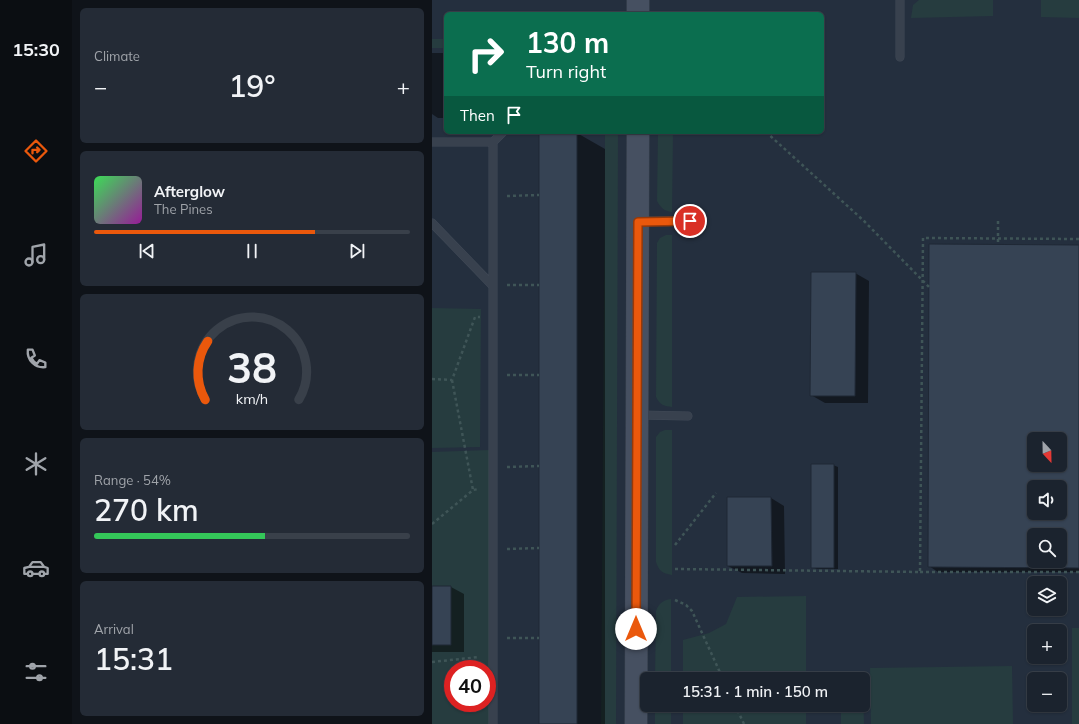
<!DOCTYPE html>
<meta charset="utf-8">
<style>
:root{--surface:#1b232e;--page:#242b36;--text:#f1f3f6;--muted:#a0a4aa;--line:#39404a;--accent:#ea580c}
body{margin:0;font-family:Mulish,sans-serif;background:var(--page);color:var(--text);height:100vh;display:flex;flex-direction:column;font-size:15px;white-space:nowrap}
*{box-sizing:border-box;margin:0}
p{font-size:13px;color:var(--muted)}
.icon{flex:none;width:22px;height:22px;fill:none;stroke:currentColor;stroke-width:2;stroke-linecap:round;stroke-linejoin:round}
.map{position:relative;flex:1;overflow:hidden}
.drawer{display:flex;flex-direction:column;gap:8px;padding:8px;background:#0f1319;width:360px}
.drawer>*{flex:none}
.hud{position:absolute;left:12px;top:12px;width:380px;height:122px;border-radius:6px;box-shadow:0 1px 3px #0004,0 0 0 1px var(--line);background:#0b6e4f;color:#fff;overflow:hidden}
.needle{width:26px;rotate:158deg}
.tools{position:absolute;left:595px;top:432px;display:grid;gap:8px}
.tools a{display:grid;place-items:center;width:40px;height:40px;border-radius:6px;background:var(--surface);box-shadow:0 1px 3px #0004,0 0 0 1px var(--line);font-size:20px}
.speed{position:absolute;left:12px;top:660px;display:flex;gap:8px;font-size:20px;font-weight:700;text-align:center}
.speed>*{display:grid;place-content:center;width:52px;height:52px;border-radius:50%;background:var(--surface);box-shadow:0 1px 3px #0004,0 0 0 1px var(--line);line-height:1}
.speed .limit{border:6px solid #d22;background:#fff;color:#111}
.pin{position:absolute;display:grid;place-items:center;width:34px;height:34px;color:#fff;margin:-17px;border:2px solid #fff;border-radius:50%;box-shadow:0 1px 4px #0007}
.me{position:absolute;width:44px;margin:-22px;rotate:0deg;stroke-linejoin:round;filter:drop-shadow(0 0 3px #0008)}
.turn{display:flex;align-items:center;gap:14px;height:84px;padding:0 16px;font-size:18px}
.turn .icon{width:52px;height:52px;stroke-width:2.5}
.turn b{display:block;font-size:28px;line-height:34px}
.then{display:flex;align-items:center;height:38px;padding:0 16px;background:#0003;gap:8px;font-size:15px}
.big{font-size:30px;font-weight:600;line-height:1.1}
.drawer .tile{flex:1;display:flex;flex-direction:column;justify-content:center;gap:6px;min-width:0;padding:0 14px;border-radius:6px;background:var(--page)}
.drawer .dial{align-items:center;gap:0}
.dial svg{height:104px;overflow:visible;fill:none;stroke:var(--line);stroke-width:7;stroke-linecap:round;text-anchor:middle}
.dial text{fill:var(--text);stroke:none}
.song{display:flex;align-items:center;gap:12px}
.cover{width:48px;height:48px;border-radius:6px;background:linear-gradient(135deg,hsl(130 70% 55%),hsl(300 70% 35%))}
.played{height:4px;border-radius:2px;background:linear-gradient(90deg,var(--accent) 70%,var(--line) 70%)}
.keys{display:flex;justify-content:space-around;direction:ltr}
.heat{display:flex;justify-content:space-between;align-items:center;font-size:22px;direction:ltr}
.charge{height:6px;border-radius:3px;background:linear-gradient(90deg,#34c759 54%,var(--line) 0)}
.trip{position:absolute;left:208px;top:672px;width:230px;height:40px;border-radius:6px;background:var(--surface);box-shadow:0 1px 3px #0004,0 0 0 1px var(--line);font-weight:600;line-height:40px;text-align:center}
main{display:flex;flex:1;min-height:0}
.menu{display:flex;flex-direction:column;width:72px;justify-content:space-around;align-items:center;background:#0b0e12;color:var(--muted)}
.menu .icon{width:28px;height:28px}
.menu .on{color:var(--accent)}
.menu b{font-size:18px;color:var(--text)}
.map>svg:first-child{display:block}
.green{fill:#263c3f;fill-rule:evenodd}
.shadow{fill:#0007;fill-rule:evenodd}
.building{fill:#364354;stroke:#1f2835;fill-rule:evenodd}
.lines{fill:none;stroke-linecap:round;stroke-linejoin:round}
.lane-casing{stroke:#414a57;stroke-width:9}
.secondary-casing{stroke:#414a57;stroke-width:23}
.path{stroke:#3f5557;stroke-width:2.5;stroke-dasharray:3 3;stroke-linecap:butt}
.lane{stroke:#38414e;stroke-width:8}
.secondary{stroke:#465061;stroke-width:22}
.route-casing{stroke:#983908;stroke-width:10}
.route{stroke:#ea580c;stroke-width:7}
</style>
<main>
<nav class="menu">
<b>15:30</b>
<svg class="icon on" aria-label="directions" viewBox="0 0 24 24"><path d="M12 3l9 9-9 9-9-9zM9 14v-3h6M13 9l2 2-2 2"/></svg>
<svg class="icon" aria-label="music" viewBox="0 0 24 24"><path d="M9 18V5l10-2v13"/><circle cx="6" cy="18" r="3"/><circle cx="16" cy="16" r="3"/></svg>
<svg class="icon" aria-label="phone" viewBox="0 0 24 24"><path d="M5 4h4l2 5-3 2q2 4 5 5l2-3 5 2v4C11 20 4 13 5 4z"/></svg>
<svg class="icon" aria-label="climate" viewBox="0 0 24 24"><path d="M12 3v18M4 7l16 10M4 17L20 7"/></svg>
<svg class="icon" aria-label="car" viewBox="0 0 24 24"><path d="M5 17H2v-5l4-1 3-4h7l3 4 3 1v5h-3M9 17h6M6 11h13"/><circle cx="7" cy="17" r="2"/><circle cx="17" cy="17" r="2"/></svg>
<svg class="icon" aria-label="filters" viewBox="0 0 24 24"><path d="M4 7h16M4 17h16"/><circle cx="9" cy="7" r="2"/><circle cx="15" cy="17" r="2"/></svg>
</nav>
<section class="drawer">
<div class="tile"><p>Climate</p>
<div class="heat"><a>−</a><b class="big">19°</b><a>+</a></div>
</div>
<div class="tile">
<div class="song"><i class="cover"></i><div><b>Afterglow</b><p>The Pines</p></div></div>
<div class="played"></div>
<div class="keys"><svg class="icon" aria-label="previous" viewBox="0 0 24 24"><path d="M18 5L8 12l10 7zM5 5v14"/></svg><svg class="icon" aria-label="pause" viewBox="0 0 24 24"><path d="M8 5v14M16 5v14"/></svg><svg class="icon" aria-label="next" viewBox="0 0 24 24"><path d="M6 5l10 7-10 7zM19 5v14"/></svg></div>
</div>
<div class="tile dial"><svg viewBox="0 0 100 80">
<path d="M14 69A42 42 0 1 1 86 69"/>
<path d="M14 69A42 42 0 0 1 16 24" stroke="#ea580c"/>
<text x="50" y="56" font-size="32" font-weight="700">38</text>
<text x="50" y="72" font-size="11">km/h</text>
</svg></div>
<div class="tile"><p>Range · 54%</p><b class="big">270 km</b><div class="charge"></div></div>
<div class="tile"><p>Arrival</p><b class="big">15:31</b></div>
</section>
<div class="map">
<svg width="647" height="724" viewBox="0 0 647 724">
<rect width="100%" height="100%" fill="#242f3e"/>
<!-- green -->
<path class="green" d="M487,0H561V16L479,18L481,5Z
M609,0H647V18L609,17Z
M0,39H14V48H0Z
M173,132H186L184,724H169Z
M226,132H241L240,212C232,211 229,208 225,201Z
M234,235H240V407C232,406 228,405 224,397L225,243L228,238Z
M0,308L49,309L48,447L0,448Z
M233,430H240V575C230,573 227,571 224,562V437L228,432Z
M57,450L58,724H0V452ZM21,669H55V703H21Z
M374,596V679H251V640L277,633L294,624L305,597Z
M239,599V679H223L224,611C227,603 231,600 239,599Z
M640,628H647V724H640Z
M580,666L581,724H439L438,668Z
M431,688L432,724H409V705H431Z
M223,705H239V724H223Z
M251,705H374V724H251Z"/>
<!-- shadow -->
<path class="shadow" d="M0,53H14V118H6L0,114Z
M108,133H145L173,149V724H108Z
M647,246V572H506L497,566ZM602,439H628V465H602ZM602,487H628V513H602ZM602,535H628V561H602Z
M423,273L437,281L436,403H393L379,395Z
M401,465L406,467V569H385L380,567Z
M339,498L352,506L353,574L310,573L296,566Z
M0,587H19L32,594V652H0Z"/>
<!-- building -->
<path class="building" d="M107,132H145V724H107Z
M497,244L647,245V568L496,567ZM602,439H628V465H602ZM602,487H628V513H602ZM602,535H628V561H602Z
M379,272H424L423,396H378Z
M379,464H402V568H379Z
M295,497H339L340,566H295Z
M0,586H19V645H0Z"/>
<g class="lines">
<!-- lane casing -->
<g class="lane-casing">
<path id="lane" d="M468,57V0
M0,142H61L71,132
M61,142V724
M206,221H258
M0,223L61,286
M207,415L256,416"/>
</g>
<!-- secondary casing -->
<g class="secondary-casing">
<path id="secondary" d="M206,14V0
M204,724L206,132"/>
</g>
<!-- path -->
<path class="path" d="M334,132L432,221L497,287
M75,196L107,195
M566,221V245
M75,285H107
M75,375H107
M0,379L20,380L43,317H48
M20,380L41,490
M75,467L107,466
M0,524L41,490L47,489
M243,545L284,493
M75,549L107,548
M243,569L488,572L491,238L647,239
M488,572H647
M243,600L254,605L260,611L291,679
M75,638H107
M0,662L47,657
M303,705L312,724"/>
<!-- lane -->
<use href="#lane" class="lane"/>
<!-- secondary -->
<use href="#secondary" class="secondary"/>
</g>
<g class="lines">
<!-- route casing -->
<g class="route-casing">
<path id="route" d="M204,629L206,222L258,221"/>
</g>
<!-- route -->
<use href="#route" class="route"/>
</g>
</svg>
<div class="tools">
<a><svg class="needle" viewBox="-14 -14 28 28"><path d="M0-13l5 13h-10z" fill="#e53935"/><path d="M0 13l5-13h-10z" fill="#a0a4aa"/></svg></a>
<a><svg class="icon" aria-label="sound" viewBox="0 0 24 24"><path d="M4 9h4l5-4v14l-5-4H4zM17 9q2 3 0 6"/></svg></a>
<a><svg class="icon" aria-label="search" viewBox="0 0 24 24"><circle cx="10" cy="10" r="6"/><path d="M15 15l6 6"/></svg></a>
<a><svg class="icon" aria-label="layers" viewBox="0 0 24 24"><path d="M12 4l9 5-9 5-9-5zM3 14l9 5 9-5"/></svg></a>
<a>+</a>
<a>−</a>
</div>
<div class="speed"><div class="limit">40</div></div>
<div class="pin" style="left:258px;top:221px;background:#d93025"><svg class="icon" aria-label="arrive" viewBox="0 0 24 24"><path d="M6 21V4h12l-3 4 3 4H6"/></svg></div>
<svg class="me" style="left:204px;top:629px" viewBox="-20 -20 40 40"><circle r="19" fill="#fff"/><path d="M0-13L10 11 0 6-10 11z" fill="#ea580c"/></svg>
<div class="trip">15:31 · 1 min · 150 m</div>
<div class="hud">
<div class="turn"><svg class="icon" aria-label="right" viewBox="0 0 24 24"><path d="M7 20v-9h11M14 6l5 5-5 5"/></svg><div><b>130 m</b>Turn right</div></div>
<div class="then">Then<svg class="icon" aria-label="arrive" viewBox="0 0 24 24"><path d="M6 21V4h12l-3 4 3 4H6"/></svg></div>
</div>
</div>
</main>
